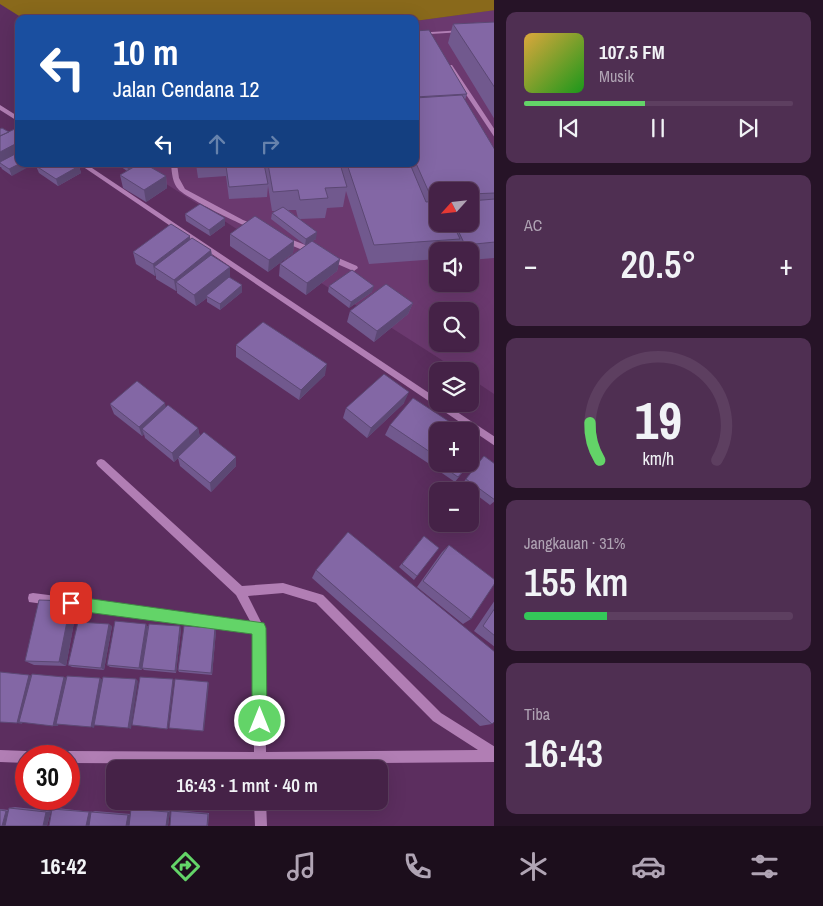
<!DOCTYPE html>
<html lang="id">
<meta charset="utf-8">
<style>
:root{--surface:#452247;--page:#4f2f52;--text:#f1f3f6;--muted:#b0a4b4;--line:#5d3f60;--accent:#63d468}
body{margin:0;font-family:"Archivo Narrow",sans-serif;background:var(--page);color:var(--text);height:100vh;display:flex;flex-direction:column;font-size:19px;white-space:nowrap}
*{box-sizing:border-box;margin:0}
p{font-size:16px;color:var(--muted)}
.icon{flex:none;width:28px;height:28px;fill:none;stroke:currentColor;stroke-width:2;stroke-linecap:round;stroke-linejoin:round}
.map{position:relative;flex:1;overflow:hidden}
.panel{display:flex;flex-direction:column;gap:12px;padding:12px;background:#261327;width:329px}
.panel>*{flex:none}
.top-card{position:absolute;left:15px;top:15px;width:404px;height:152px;border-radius:10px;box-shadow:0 5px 20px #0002,0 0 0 1px var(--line);background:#1a4fa0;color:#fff;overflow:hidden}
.needle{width:32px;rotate:243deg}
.buttons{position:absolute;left:429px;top:182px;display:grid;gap:10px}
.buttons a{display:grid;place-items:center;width:50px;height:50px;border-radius:10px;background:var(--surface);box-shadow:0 5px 20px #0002,0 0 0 1px var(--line);font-size:25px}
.speed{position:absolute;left:15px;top:745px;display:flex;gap:10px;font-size:25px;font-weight:700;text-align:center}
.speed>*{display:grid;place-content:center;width:65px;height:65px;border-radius:50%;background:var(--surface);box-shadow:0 5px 20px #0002,0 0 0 1px var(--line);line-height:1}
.speed .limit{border:8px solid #d22;background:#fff;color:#111}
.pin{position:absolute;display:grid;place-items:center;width:42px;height:42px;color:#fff;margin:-21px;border-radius:10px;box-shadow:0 2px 8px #0006}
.me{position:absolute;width:55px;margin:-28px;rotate:0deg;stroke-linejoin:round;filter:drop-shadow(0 0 4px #0008)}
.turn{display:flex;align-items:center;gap:18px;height:105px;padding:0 15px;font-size:22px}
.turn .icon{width:65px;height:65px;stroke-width:2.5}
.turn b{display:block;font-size:35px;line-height:42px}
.lanes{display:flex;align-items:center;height:48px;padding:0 15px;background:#0003;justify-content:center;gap:25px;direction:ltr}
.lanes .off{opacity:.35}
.big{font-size:38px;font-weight:600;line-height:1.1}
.panel .widget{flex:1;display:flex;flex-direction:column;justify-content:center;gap:8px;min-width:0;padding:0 18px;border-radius:10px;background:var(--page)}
.panel .dial{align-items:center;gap:0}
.dial svg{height:130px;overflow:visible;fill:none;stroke:var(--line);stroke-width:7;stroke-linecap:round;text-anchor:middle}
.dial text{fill:var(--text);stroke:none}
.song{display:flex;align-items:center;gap:15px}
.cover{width:60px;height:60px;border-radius:8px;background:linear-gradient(135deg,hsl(40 70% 55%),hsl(120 70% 35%))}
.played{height:5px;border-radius:2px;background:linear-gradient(90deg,var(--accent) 45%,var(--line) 45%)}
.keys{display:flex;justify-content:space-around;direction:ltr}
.heat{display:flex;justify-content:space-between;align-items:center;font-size:28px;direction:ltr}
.charge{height:8px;border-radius:4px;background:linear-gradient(90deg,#34c759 31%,var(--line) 0)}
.trip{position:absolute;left:106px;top:760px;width:282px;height:50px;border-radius:10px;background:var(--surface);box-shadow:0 5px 20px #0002,0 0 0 1px var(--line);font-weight:600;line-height:50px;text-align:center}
.tabs{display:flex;height:80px;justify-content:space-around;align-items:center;background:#1c0e1c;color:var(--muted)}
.tabs .icon{width:35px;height:35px}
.tabs .current{color:var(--accent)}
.tabs b{font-size:22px;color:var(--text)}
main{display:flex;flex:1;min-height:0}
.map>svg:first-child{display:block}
.built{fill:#6b396f;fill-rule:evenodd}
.green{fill:#89691b}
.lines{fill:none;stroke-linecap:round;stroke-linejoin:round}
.minor{fill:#b17eb4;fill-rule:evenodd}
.wall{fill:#71598e;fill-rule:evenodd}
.shaded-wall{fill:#5c4874}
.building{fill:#8367a5;stroke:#5c4874}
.route{fill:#63d468;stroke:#408a44}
</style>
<main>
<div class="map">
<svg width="495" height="826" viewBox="0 0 495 826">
<rect width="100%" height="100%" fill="#5c2e5f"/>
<!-- built -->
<path class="built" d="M494,10V394L470,378V371H459L135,164H415V21ZM438,191H470V224H438ZM438,251H470V284H438ZM438,311H470V344H438Z"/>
<!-- green -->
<path class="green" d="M0,0H494L495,10L415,21V19H24L0,4Z"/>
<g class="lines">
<!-- minor -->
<path class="minor" d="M464,30V32H462L415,35V33Z
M448,65H452L495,130V138L447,66Z
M0,105L19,117V122L0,110Z
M79,164H86L438,399V404H445L495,437V446Z
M171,164H177L179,178L185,189L243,220L256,225V229C247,229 186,197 179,190C172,183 172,173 171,164Z
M281,237H285L318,250L319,252L318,254H312L281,241Z
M329,254L357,266L358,268L354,271L351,270L326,259V255Z
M101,459L104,460L242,586L283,583L323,595L441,713L495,747V762L266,764V769H254V764L69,763V756H63L65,753L69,751L254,752V633L29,602L28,598L29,594L33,593L250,621L236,595L98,466L96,463L98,460ZM283,593L316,603L433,721L478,750L266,752L264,628L248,596Z
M0,750L26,751L30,753L32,756H26V763L0,762Z
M254,801H266L267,826H255Z"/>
</g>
<!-- wall -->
<path class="wall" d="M495,22V120L448,43L453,24Z
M415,31L467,94L465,100L495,150V258L470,260V251H438V259L369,264L346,191L343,207L327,208L325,218L300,219L316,239L312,241L340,259L337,271L306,295L279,276L280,264L309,243L305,245L271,219L272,213L275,211H272L268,186L267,197L229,199L226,176L198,178L196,164H415ZM438,191H470V224H438ZM288,210H296L298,218Z
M0,129L12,176L2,169L1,167H0Z
M117,164H145L166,176L167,188L146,202L123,188L120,175L127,171Z
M36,166H79L81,173L58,186L39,173Z
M185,214L225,218V225L210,236L186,221Z
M230,234L294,241L293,253L268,272L230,246Z
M190,236V239L211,250L212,255L230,267V278L242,292L220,310L207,302V298L196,306L177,293V290L176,291L156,279V276H155L136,264L133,252Z
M329,286L372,292L349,308L328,292Z
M413,303L408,314L374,342L347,322L350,311Z
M236,345L325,375L299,400L236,357Z
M404,403L367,438L343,418L346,408Z
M110,404L166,407L198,428L200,437L236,466L211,492L180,466L178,458L174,462L145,438L144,434L142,436L114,414Z
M390,425L438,456L431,465L385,435Z
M484,456L495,464V501L490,505L462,484Z
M439,464H469L455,482L436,469Z
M424,536L417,576L414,580L399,567Z
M449,545L471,619L463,624L417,587L442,552Z
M316,570L492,724L480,726L312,578Z
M495,600V647L474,631Z
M77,606L66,666L34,665L25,661Z
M112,626L104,670L72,667L68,665Z
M148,626L181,629L176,673L144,670L142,668V670L110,667L107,665Z
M216,631L212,675L179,672L178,670Z
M15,807L51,811L47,826H0V809L9,810V808Z
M57,808L92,812L95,811L131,814V809L134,808L170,811L168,826L52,809Z
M173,810L209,813L208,826H170L171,811Z"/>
<!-- shaded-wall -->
<path class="shaded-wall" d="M19,142V157L0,163V152Z
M19,164H34L12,176L9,169Z
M127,164H141L128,171Z
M79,166L81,173L58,186L56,179Z
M166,176L167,188L146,202L144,190Z
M225,218V225L210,236L209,230Z
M317,232L316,239L305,245L306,239Z
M190,236L191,248L154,267L156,276H155L153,264Z
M294,241L293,253L268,272L269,260Z
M211,250L212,262L176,282L177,290L176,291L174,280Z
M340,259L337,271L306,295L307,283Z
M230,267V279L206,296L207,298L196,306L194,295Z
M242,285V292L220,310V304Z
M374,286L372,292L349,308L351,302Z
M413,303L408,314L374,342L377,331Z
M327,364L325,375L299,400L301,390Z
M409,392L404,403L367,438L371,428Z
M165,403L167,413L142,429L144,434L142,436L139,427Z
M198,428L200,438L174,462L172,453Z
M236,457V466L211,492L210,483Z
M71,601L77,606L66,666L59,662Z
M109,624L112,626L104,670L101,668Z
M146,624L148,627L142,670L139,668Z
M180,626L181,629L176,673L175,671Z
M215,628L216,631L212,675L211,673Z
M29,675L34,676L22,724L17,723Z
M64,677L68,678L58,726H53Z
M100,678L103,680L94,728L91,727Z
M136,679L138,681L131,729L128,728Z
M173,679L174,681L168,729H167Z
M208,682L209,683L204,731H203Z
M11,810L7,826H2L6,811Z
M51,811L47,826H43L46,812Z
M92,811L90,826H86L89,812Z
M170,811L168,826H166L168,812Z
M131,814L129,826H126L128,815Z"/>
<!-- building -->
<path class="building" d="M495,22V88L453,24Z
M429,30L467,94L415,97V31Z
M462,95L495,150V193L470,194V191H438V196L431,197L415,161V98Z
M19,127V142L0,152V136Z
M2,128L9,132L0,136V129Z
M19,152V164L9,169L0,163V162Z
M40,164H75L79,166L56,179L36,166Z
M139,164H145L166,176L144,190L120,175Z
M264,164L268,184L229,187L226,166Z
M268,164H340L347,187L325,188L328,198L300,200L298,190L273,192Z
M347,164H410L426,202L438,201V224H453L460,239L374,245Z
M495,199V242L465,245L455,224H470V201Z
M200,204L225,218L209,230L185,214Z
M283,207L317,232L306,239L272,213Z
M255,216L294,241L269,260L230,234Z
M171,224L190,236L153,264L133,252Z
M192,238L211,250L174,280L154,267Z
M312,241L340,259L307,283L280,264Z
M211,255L230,267L194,295L176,282Z
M352,270L374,286L351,302L329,286Z
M229,277L242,285L220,304L206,296Z
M386,284L413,303L377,331L350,311Z
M263,322L327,364L301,390L236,345Z
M384,374L409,392L371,428L346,408Z
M137,381L165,403L139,427L110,404Z
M413,398L459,428L456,431H438V455L436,456L390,425Z
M168,405L198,428L172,453L142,429Z
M204,432L236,457L210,483L178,457Z
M470,443L479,450L470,462Z
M484,456L495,464V500L466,479Z
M439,464H469L458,477Z
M348,532L495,652V721L492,724L316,570Z
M424,536L439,548L417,576L402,564Z
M449,545L495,580V583L471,619L423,581Z
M39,600L71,601L59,662L25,661Z
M495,608V636L483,626Z
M115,621L146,624L139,668L107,665Z
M78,622L109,624L101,668L68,665Z
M149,624L180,626L175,671L142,668Z
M184,626L215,628L211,673L178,670Z
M0,672L29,675L17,723L0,722Z
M32,674L64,677L53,726L19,722Z
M67,676L100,678L91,727L56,724Z
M103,677L136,679L128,728L94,725Z
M140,677L173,679L167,729L132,725Z
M175,679L208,682L203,731L169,728Z
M9,808L46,812L43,826H5Z
M52,809L89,812L86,826H49Z
M131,809L168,812L166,826H129Z
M0,810L6,811L2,826H0Z
M171,811L208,814L207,826H170Z
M91,812L128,815L126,826H89Z"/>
<!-- route -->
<path class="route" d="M71,596L264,623L266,628L267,721L265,726L260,729L254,726L252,721V634L71,610L66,608L64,603L66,598Z"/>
</svg>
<div class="buttons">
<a><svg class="needle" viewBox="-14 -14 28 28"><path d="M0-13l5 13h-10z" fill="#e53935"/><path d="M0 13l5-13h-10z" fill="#b0a4b4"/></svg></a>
<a><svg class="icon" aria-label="sound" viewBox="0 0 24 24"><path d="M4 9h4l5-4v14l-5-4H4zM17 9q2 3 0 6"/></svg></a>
<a><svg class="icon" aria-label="search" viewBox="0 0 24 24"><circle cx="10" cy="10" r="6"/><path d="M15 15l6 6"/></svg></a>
<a><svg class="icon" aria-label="layers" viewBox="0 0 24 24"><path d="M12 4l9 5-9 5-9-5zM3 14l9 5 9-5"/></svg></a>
<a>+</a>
<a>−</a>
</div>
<div class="speed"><div class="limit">30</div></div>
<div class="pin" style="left:71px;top:603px;background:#d93025"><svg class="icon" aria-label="arrive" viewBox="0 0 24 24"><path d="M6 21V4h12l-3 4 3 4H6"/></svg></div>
<svg class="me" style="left:260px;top:721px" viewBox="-20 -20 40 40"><circle r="17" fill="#63d468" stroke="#fff" stroke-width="3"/><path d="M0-11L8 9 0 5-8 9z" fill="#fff"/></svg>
<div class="trip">16:43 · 1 mnt · 40 m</div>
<div class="top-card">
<div class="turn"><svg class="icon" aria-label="left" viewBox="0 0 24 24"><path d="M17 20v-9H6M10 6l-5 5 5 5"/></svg><div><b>10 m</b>Jalan Cendana 12</div></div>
<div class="lanes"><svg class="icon" aria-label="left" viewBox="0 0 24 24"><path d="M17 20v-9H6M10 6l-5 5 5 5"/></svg><svg class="icon off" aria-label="ahead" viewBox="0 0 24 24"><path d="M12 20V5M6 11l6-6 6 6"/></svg><svg class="icon off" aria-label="right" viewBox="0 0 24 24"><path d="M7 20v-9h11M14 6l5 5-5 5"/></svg></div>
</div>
</div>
<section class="panel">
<div class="widget">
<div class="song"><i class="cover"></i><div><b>107.5 FM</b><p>Musik</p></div></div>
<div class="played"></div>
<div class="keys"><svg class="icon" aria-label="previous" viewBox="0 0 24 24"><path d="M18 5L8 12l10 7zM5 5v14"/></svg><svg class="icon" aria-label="pause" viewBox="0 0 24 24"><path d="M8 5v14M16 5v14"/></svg><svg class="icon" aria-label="next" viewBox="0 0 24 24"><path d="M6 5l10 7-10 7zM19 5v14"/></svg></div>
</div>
<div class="widget"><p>AC</p>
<div class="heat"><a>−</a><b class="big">20.5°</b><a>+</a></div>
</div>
<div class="widget dial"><svg viewBox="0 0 100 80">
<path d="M14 69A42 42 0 1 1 86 69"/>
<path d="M14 69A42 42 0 0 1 8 46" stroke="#63d468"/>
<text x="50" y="56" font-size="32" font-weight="700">19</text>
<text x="50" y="72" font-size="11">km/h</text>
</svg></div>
<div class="widget"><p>Jangkauan · 31%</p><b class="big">155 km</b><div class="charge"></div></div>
<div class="widget"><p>Tiba</p><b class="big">16:43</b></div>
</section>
</main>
<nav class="tabs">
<b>16:42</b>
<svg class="icon current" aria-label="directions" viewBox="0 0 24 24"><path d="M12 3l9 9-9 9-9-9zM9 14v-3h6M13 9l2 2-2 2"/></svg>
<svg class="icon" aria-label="music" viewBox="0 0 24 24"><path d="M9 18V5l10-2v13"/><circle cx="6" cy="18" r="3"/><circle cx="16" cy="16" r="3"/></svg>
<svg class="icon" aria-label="phone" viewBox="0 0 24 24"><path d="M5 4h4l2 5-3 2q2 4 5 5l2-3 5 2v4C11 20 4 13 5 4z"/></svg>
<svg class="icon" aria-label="climate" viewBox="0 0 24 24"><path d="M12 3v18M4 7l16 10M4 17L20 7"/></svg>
<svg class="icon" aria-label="car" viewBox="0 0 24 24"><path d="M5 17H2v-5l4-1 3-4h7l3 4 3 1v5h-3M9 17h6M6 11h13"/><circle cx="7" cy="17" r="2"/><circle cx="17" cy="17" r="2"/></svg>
<svg class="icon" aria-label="filters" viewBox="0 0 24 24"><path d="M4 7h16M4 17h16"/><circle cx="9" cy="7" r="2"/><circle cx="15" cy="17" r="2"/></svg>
</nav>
